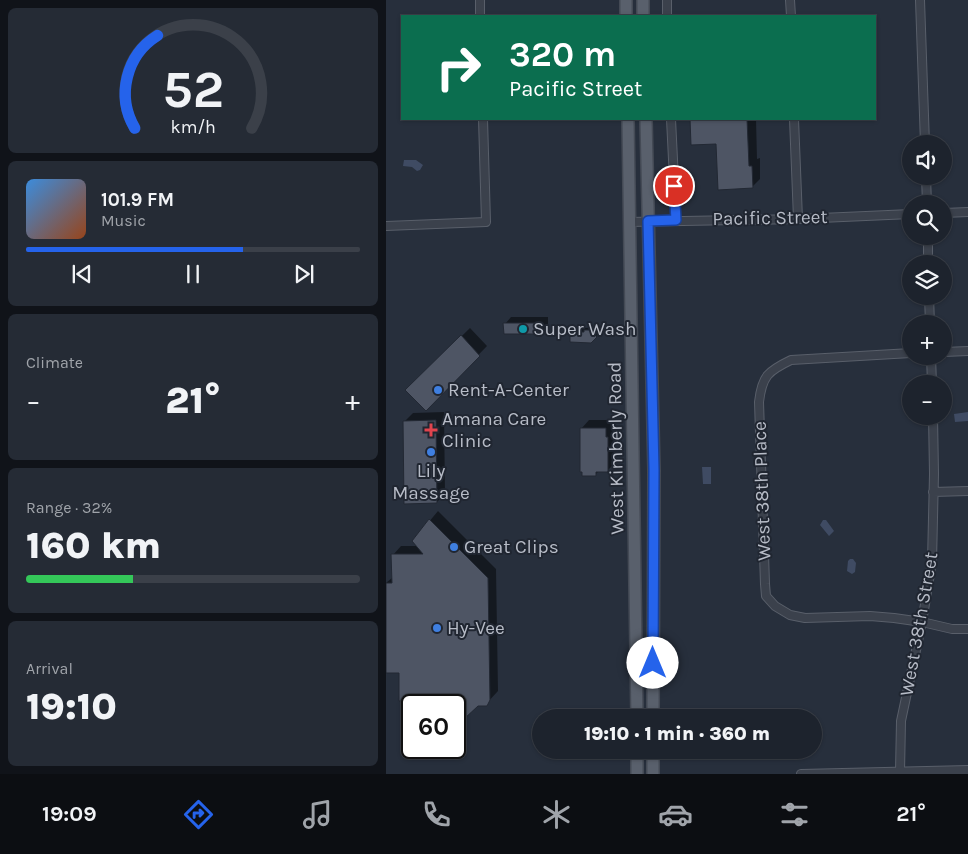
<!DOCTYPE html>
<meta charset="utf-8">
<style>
:root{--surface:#1d232d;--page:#252b35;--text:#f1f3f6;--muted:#a0a4aa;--line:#3b4049;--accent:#2563eb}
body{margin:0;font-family:Karla,sans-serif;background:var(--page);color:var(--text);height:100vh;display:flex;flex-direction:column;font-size:19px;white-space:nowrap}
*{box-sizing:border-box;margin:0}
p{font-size:16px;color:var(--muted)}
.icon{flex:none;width:28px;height:28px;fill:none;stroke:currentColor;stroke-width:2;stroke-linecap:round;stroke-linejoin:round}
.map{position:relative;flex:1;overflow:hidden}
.side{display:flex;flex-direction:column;gap:8px;padding:8px;background:#101319;width:386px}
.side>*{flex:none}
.banner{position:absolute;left:15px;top:15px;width:475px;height:105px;border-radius:0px;box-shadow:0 1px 4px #0004,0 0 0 1px var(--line);background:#0b6e4f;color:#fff;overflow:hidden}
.tools{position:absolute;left:516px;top:135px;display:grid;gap:10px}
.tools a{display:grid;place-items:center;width:50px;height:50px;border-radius:50%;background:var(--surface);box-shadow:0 1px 4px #0004,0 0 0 1px var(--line);font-size:25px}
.speed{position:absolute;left:15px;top:694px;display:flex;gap:10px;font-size:25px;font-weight:700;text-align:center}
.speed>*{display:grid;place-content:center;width:65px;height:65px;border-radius:50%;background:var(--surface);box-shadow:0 1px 4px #0004,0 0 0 1px var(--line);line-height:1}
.speed .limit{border:2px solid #111;border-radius:8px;background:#fff;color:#111}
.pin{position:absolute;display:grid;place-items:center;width:42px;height:42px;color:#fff;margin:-21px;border:2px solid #fff;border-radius:50%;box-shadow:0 1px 5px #0007}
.me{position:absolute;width:55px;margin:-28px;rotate:0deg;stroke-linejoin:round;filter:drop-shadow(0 0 4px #0008)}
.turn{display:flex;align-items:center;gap:18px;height:105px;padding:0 25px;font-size:22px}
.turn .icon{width:65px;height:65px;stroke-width:2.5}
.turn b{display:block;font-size:35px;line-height:42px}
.big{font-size:38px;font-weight:800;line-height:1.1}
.side .card{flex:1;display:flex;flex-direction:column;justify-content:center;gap:8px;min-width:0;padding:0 18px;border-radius:8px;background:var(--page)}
.side .dial{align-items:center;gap:0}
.dial svg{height:130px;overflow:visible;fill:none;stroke:var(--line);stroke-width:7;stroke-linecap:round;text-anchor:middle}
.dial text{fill:var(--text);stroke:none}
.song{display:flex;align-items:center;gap:15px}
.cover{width:60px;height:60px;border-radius:8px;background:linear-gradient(135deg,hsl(210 70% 55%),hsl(20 70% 35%))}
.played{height:5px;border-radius:2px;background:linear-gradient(90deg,var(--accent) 65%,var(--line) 65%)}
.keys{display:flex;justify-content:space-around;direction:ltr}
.heat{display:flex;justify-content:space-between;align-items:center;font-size:28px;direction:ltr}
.charge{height:8px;border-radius:4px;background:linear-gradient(90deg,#34c759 32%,var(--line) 0)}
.trip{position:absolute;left:146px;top:709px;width:290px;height:50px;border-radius:25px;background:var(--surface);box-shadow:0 1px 4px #0004,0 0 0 1px var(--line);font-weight:800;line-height:50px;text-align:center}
.tabs{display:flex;height:80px;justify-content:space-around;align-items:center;background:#0c0e12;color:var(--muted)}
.tabs .icon{width:35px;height:35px}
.tabs .current{color:var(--accent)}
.tabs b{font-size:22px;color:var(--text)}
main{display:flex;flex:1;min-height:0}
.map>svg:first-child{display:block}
.water{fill:#3f4b63}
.shadow{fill:#0007}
.building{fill:#4e5564;stroke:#222833}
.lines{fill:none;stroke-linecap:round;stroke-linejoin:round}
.minor-casing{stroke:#595f6a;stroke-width:10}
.primary-casing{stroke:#444a55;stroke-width:14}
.minor{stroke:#3b414c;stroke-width:8}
.primary{stroke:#59606c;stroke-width:11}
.route-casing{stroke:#184099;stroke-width:12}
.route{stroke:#2563eb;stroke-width:9}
.culture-dot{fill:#0f9aa8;stroke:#202631;stroke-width:2}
.shop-dot{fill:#3f7fe0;stroke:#202631;stroke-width:2}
.health-dot{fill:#e0444e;stroke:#202631;stroke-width:2}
.labels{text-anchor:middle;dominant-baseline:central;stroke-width:4;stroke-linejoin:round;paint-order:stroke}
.street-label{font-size:19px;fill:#b7bcc7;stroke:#202631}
.poi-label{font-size:19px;fill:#b7bcc7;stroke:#202631;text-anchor:start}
</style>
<main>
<section class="side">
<div class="card dial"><svg viewBox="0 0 100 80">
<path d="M14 69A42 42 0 1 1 86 69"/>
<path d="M14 69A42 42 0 0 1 28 12" stroke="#2563eb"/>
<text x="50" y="56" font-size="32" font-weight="700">52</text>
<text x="50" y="72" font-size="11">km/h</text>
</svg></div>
<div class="card">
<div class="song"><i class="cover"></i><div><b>101.9 FM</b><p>Music</p></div></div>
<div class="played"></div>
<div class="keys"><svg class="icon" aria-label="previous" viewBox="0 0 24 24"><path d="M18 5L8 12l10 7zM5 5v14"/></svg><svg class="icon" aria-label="pause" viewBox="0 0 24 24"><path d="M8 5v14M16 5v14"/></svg><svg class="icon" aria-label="next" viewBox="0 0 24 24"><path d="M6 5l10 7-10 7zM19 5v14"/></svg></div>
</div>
<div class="card"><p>Climate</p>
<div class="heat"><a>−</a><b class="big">21°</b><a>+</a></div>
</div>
<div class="card"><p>Range · 32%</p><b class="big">160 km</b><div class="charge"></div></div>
<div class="card"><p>Arrival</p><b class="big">19:10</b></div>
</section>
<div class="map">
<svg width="582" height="774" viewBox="0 0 582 774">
<rect width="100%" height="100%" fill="#272f3c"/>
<!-- water -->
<path class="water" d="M30,160L37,165L34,170L31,171L26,167L17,166L18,160Z
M582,412V421L569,422L568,414Z
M316,467H325V484H317Z
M437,520H440L448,531L443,536L434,525Z
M464,559H467L470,563L469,572L466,574L461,571L462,561Z"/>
<!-- shadow -->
<path class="shadow" d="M305,119H370L371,159L374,158V179L366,187L331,143L306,144Z
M125,317H162V327L155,333L119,324Z
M209,327L214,332L204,342L185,333L189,329Z
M84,328L101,346L40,409L21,390Z
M58,412L59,494L51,502L19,421L27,413Z
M203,420H228V429H230V462L221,471H213L209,475L195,429Z
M52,511L110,569L112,691L100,704H92L78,718H69V705H66V699L14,672L0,611V583L7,577V555L15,546H31L27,541Z"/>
<!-- building -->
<path class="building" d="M304,119H323V120L361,119L363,166H366L367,188L332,190L330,144L305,145Z
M117,323H156V334H118Z
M198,330H204L211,337L205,343L184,342V332H198Z
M75,335L94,356L40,411L19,390Z
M50,420L51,503L18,504L17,421Z
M194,428H220V437H222V472H210V476H196V472H194Z
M43,519L102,578L104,700L101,706H92L78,719H69V705H65V700L13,701V673H0V583H6L5,554H37L26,541Z"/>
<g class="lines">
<!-- minor casing -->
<g class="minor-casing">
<path id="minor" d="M94,0V16
M281,0V16
M404,0L405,16
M534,0L539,144
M285,119L290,220
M408,119L412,219
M540,176L541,204
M558,213L582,212
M243,222L412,219L525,214
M0,226L100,222L97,119
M542,236V264
M543,296L544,324
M558,352L582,351
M525,353L405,360C382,371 376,376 373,402L379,584L380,596L389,606L404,615L419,618L484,616L508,618L536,622L566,629H582
M545,356L546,384
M547,492L582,491
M514,772L515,721L536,622L546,562L548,474L547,416
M415,774L582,770"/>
</g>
<!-- primary casing -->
<g class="primary-casing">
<path id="primary" d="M240,0V16
M257,0V16
M242,119L251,718
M260,119L268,471L267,718
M251,750V774
M267,774V750"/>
</g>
<!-- minor -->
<use href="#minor" class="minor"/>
<!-- primary -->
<use href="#primary" class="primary"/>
</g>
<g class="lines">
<!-- route casing -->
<g class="route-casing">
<path id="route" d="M267,663L268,470L262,221L290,220L288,186"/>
</g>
<!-- route -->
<use href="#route" class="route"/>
</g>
<!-- markers -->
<circle class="culture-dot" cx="137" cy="329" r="5"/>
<g class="shop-dot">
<circle cx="52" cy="390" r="5"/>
<circle cx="45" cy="452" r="5"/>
<circle cx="68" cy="547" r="5"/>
<circle cx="51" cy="628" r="5"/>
</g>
<path class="health-dot" d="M42.5 422.5h5v5h5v5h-5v5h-5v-5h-5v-5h5z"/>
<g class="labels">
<!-- street labels -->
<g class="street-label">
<text transform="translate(384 218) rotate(-1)">Pacific Street</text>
<text transform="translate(230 448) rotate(-91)">West Kimberly Road</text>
<text transform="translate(376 491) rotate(-92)">West 38th Place</text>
<text transform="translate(533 624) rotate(-80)">West 38th Street</text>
</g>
<!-- poi labels -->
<g class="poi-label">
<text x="147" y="329">Super Wash</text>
<text x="62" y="390">Rent-A-Center</text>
<text x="56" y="419">Amana Care<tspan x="56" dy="22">Clinic</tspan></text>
<text x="45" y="471" text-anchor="middle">Lily<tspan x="45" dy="22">Massage</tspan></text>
<text x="78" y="547">Great Clips</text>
<text x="61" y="628">Hy-Vee</text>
</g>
</g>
</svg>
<div class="tools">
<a><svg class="icon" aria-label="sound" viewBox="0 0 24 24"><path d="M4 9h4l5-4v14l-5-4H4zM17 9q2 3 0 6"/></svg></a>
<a><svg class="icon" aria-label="search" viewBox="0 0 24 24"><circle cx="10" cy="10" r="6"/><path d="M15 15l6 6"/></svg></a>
<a><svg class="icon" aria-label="layers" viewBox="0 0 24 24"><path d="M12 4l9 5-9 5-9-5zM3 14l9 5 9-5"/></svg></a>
<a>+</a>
<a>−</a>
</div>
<div class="speed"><div class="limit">60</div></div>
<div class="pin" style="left:288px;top:186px;background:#d93025"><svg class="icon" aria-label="arrive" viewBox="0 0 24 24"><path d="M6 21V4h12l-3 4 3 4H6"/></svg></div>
<svg class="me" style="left:267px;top:663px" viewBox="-20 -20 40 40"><circle r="19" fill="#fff"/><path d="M0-13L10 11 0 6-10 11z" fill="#2563eb"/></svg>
<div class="trip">19:10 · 1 min · 360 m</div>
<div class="banner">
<div class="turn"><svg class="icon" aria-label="right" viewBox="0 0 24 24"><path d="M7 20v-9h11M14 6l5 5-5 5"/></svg><div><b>320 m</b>Pacific Street</div></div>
</div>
</div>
</main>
<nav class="tabs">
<b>19:09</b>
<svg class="icon current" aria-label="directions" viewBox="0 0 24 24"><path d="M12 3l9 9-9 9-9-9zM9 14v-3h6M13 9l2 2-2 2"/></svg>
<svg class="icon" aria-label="music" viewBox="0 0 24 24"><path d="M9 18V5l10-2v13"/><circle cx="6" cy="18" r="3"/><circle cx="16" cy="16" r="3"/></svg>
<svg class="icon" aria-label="phone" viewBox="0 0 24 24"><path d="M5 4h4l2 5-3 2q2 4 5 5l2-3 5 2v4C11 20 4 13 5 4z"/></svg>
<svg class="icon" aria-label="climate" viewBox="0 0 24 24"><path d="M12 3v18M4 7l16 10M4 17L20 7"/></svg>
<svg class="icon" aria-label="car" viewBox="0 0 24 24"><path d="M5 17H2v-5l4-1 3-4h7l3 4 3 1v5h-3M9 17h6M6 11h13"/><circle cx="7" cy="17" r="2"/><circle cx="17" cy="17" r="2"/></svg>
<svg class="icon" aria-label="filters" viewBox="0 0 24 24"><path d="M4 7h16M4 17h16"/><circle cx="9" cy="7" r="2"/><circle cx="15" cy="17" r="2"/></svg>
<b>21°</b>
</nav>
